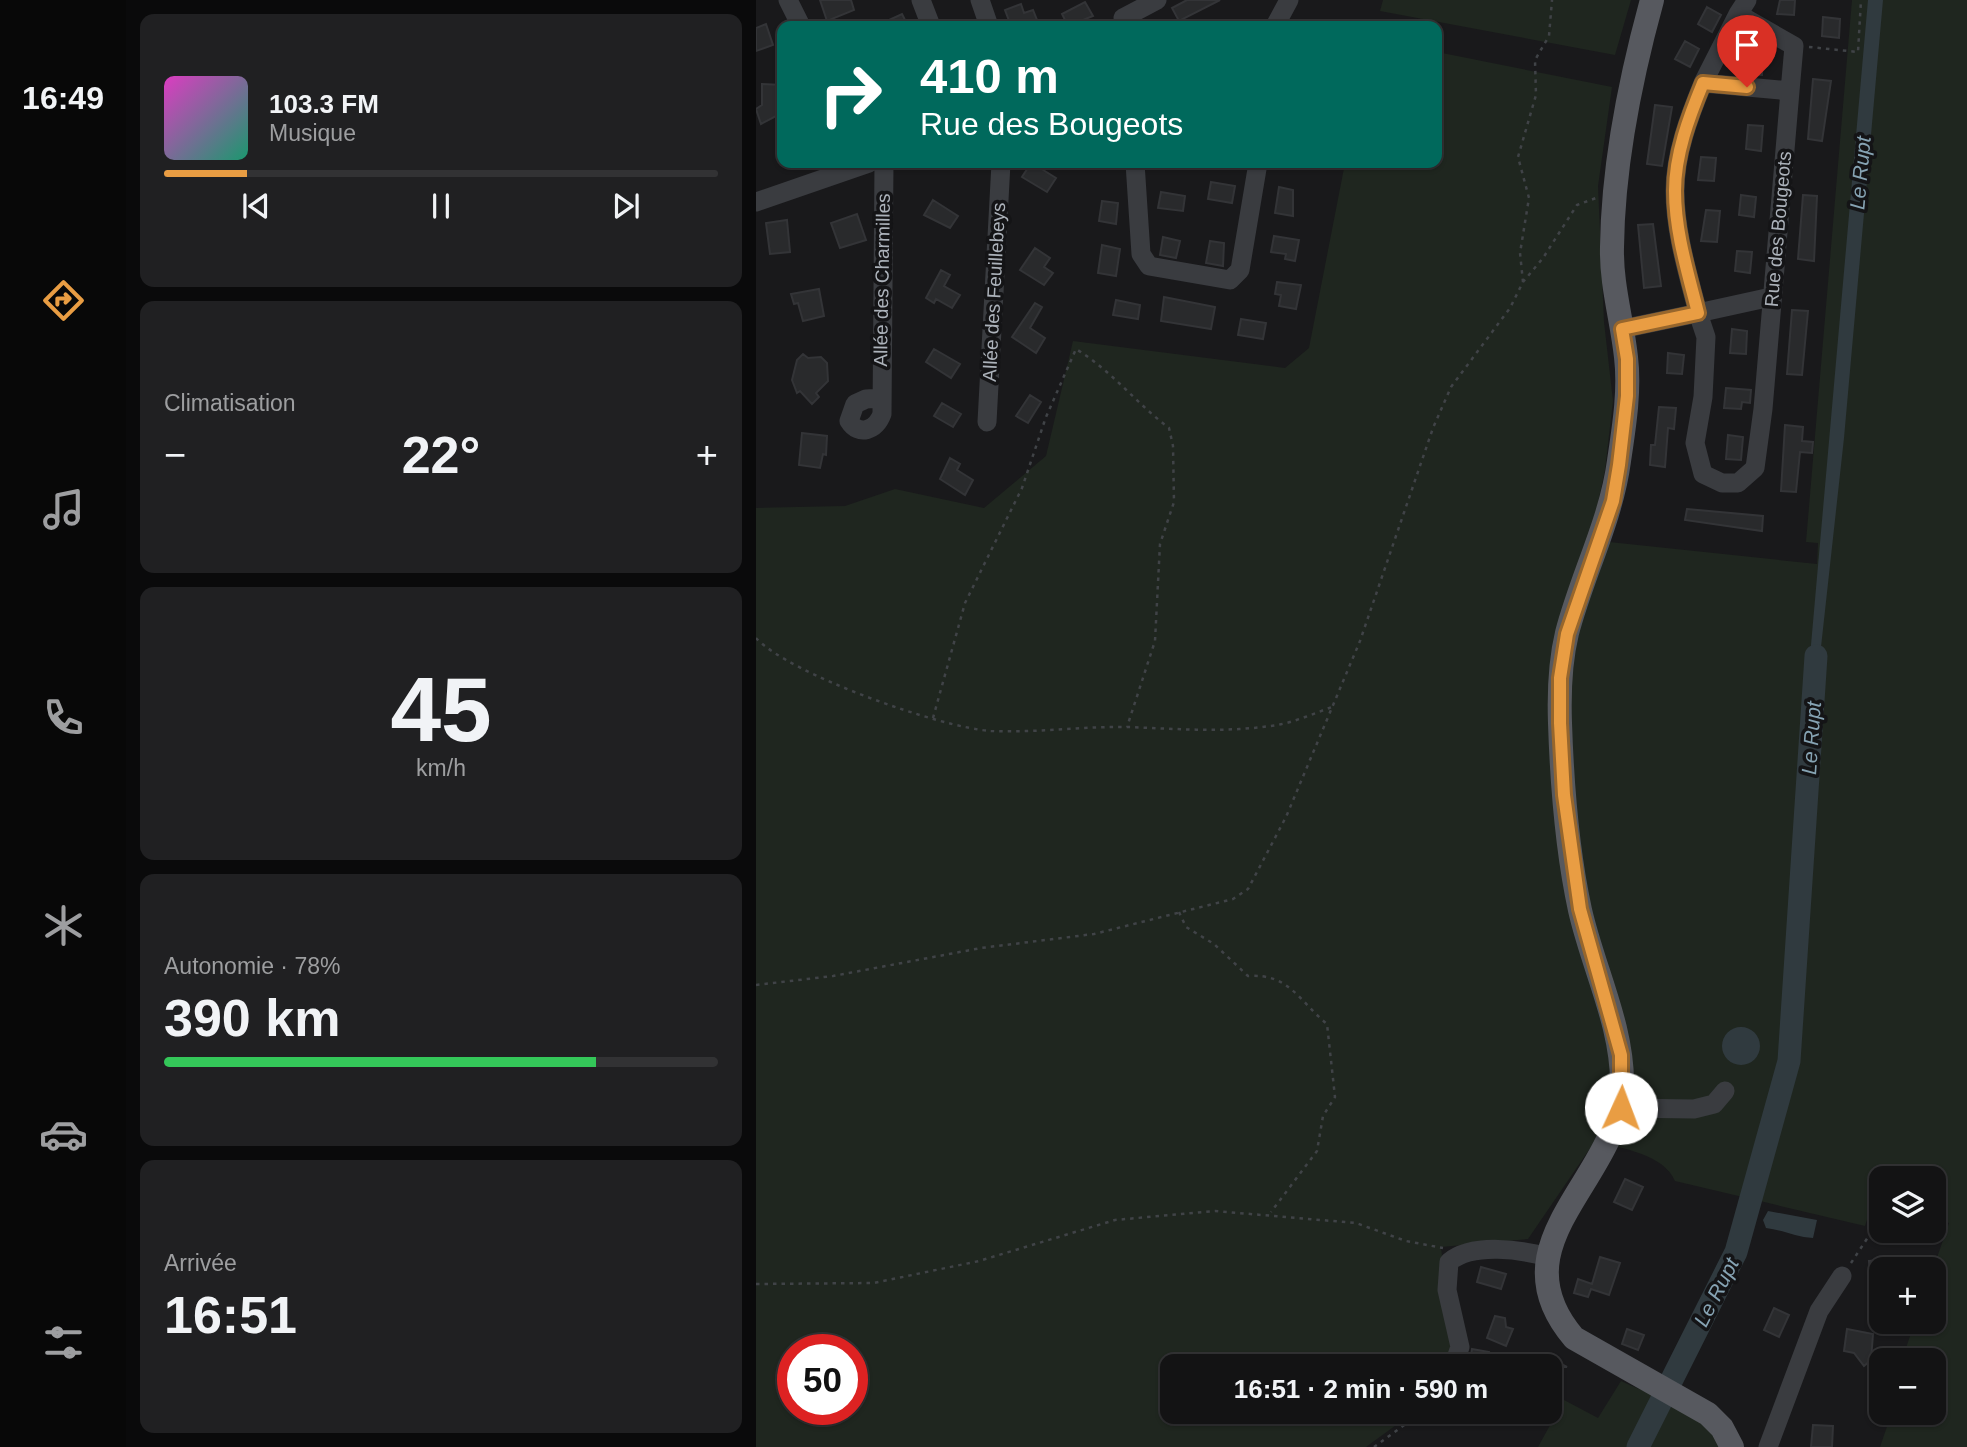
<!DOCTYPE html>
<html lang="fr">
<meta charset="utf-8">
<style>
:root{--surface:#131314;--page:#202022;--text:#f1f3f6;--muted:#9d9ea0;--line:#323234;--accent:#e99d43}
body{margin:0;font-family:Arial,sans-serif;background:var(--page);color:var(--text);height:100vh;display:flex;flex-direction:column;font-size:26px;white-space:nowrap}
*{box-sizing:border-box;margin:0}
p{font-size:23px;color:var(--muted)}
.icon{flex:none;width:38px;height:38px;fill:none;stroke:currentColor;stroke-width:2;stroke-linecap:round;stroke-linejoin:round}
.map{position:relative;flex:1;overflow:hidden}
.sheet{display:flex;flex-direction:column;gap:14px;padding:14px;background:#0a0a0b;width:630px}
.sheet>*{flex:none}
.hud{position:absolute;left:21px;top:21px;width:665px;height:147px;border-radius:14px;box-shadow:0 2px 5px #0004,0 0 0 2px var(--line);background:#00695c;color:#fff;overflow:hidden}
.controls{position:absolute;left:1113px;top:1166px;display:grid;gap:14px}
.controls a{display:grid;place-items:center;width:77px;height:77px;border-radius:14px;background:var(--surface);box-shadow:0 2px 5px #0004,0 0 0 2px var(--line);font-size:35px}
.speed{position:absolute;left:21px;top:1334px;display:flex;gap:14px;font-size:35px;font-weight:700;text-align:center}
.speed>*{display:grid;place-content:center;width:91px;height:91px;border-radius:50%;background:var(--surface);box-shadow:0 2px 5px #0004,0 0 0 2px var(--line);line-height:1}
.speed .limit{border:10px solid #d22;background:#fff;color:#111}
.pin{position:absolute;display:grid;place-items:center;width:60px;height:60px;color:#fff;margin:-72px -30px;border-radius:50% 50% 50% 0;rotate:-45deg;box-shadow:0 0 7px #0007}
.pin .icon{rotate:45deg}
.me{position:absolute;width:77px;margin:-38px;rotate:2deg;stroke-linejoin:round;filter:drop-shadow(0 0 5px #0008)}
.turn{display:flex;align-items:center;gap:24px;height:147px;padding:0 28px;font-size:32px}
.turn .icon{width:91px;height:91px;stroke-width:2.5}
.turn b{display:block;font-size:49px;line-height:60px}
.big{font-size:52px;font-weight:700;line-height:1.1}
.sheet .card{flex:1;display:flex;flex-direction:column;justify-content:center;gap:10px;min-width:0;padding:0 24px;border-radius:14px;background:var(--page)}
.sheet .dial{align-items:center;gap:0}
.dial b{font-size:91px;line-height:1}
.song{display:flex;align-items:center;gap:21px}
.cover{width:84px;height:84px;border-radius:10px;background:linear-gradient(135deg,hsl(310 70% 55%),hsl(160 70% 35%))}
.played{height:7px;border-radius:4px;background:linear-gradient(90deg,var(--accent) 15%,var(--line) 15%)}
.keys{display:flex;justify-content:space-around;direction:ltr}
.heat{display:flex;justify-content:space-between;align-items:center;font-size:38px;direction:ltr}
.charge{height:10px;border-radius:5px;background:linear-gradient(90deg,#34c759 78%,var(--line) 0)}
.trip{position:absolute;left:404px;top:1354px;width:402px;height:70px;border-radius:14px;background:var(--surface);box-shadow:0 2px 5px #0004,0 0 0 2px var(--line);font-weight:700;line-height:70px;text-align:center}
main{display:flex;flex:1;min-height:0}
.menu{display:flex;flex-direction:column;width:126px;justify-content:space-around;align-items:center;background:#080808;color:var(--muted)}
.menu .icon{width:49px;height:49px}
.menu .current{color:var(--accent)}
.menu b{font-size:32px;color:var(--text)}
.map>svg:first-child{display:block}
.green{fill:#1f261f;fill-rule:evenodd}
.water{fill:#303a3f}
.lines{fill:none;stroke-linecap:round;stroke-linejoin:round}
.river{stroke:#303a3f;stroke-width:23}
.building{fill:#292a2c;stroke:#333437;stroke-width:2}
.path{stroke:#404347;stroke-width:2.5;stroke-dasharray:3.5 5;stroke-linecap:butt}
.minor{stroke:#3a3c40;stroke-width:19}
.major{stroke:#57595f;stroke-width:24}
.route-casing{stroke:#97662c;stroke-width:18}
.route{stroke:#e99d43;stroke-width:12}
.labels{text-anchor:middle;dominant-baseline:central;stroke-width:7;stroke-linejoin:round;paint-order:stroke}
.street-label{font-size:19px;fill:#acb2ba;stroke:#141416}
.water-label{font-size:21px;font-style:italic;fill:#86a3b3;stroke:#141416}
</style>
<main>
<nav class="menu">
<b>16:49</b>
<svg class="icon current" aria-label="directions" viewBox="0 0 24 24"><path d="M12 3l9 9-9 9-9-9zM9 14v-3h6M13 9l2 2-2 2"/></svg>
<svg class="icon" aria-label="music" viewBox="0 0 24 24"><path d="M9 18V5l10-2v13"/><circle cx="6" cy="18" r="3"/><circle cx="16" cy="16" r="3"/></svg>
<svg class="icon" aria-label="phone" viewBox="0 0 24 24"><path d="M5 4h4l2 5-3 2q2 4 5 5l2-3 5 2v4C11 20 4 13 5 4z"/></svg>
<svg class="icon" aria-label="climate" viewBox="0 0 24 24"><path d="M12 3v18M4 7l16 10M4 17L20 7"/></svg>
<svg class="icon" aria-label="car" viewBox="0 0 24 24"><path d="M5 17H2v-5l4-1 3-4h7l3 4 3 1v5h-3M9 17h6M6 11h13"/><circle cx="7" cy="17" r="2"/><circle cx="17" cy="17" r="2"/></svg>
<svg class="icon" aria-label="filters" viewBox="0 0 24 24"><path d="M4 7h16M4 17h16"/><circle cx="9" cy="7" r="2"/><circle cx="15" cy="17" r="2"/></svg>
</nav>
<section class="sheet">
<div class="card">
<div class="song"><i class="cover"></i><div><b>103.3 FM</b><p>Musique</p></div></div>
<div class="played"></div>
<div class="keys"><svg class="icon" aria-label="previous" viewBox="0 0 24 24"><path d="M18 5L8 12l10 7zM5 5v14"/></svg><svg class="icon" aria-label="pause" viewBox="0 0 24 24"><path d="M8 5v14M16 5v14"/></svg><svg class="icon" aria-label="next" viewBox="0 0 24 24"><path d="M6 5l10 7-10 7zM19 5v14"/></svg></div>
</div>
<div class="card"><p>Climatisation</p>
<div class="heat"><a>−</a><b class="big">22°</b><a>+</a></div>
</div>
<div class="card dial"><b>45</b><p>km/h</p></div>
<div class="card"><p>Autonomie · 78%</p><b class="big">390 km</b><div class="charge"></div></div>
<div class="card"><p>Arrivée</p><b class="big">16:51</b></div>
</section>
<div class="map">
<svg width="1211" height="1447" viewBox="0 0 1211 1447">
<rect width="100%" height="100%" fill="#19191b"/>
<!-- green -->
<path class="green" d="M627,0H875L859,55L624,11Z
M1096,0H1211V1447H1124L1136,1412H1178V1360H1146L1159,1321H1178L1177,1269L1193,1223L1178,1218V1178H1125V1203L1117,1201L1109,1226L919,1181C908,1154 864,1148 839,1141L772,1239L685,1247L697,1348L691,1367H416V1412H658L610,1447H0V508L89,506L139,489L228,508L290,456L317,341L529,368L553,348L589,163H681V52L856,87L842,186L848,322L857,401L849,470L834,540L1061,564L1062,543L1050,542ZM37,1349H96V1409H37Z
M865,1381C899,1397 951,1411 967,1447H782L808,1400L842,1418Z"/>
<!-- water -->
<path class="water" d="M1112,0H1127L1088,438L1065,647L1058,686L1055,645Z
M966 1046a19 19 0 1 1 38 0a19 19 0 1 1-38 0Z
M1012,1211L1061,1220L1057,1238C1040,1237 1027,1230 1010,1228L1007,1220Z"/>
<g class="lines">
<!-- river -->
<path class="river" d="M882,1447L980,1252L1033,1061L1060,656"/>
</g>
<!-- building -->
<path class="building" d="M64,0H95L98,10L71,21Z
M431,0H464L423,21L416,8Z
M1024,0H1039L1038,15L1021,14Z
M329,2L337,16L312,26L306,14Z
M265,4L268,13L277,10L281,20L272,23L273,26H255L249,10Z
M951,7L965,15L956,32L942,24Z
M146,14L152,26H120Z
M1067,17L1084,19L1083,38L1066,36Z
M10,24L17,45L0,51V28Z
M929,41L943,49L934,67L919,59Z
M991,49L1007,50L1006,75L990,74Z
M1057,79L1075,81L1066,141L1052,139Z
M6,84L26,85V92L22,96L26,113L5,124L0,109L6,105Z
M899,105L916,107L906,166L891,164Z
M992,125L1007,126L1005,151L990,149Z
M945,157L960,158L958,181L942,180Z
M275,163H287L284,168L300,178L291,192L266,177Z
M455,182L479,186L476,203L452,199Z
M523,187L537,190V216L519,213Z
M405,192L429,196L427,211L402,208Z
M985,195L1000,197L998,217L983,215Z
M1047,195L1061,196L1058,261L1042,259Z
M177,200L202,216L194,228L168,215Z
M346,201L362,203L360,224L343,221Z
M950,210L964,211L961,242L945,241Z
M101,214L110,240L84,248L75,223Z
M31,220L34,252L14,254L10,223Z
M897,224L905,286L888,288L882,225Z
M518,236L543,240L539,261L529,259L530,254L515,252Z
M407,237L424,241L420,258L404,255Z
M454,241L468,243L467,266L450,263Z
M346,245L364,249L360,276L342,273Z
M279,248L294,258L288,267L297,273L288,285L264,270Z
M981,251L996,252L994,273L979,271Z
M185,270L194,275L188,286L204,295L196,308L180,299L178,303L170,298Z
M521,282L545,285L540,309L523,306L525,295L519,294Z
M63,289L68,316L47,321L42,303L38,304L35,294Z
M408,297L459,307L455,329L405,321Z
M360,300L384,305L382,319L357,315Z
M279,303L286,307L274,328L289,338L280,353L256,337Z
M1036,310L1052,311L1046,375L1031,374Z
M485,319L510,323L507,339L482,335Z
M976,329L991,331L990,354L974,353Z
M178,349L204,364L195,378L170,362Z
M912,353L928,355L926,374L911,373Z
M47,354L52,358L65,357L71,363L72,381L60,393L63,397L56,404L44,391L41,393L36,380L41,360Z
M970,388L995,390L994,403L986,402L985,409L968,408Z
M274,395L285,402L272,423L260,416Z
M186,403L205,414L197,427L178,416Z
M903,407L920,408L918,429L912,428L909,467L894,465L895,445H899Z
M1029,425L1047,427L1046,441L1057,442L1056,453L1044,452L1040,492L1025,491Z
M46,433L71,436L70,455L67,454L64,468L43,465Z
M972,435L987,437L985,460L970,459Z
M194,458L204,464L201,470L217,480L209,495L184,479Z
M931,509L1007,516L1006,531L929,520Z
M869,1179L887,1187L876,1210L858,1202Z
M844,1257L864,1263L853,1295L835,1289L832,1297L818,1293L822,1279L836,1284Z
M1125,1260V1284L1115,1285L1113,1261Z
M725,1267L750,1274L745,1289L721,1282Z
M1018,1308L1033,1315L1023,1337L1008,1330Z
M739,1316L749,1318L750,1327L757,1329L750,1346L731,1338Z
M871,1329L888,1335L882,1350L866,1344Z
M1091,1329L1117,1334L1115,1360L1108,1366L1098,1353L1088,1351Z
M716,1349L733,1352L730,1367H713Z
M785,1354L811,1367H805L794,1388V1367H779Z
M1057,1425L1077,1426L1076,1447H1055Z"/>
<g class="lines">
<!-- path -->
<path class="path" d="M1053,47L1102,52L1105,0
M767,282L764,253L773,198L762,157L780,95L779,60L793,36L796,0
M0,638C33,674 185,728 235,731C281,733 327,726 373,727C422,729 472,733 521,725C539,722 559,713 576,707
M177,718L209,603L266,488L290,417L320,349C356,371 381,404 413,428L417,446L418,502L404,544L399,641L371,727
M423,912L430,927L458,944L492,976C533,973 543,1001 571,1024L579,1097L567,1116L561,1151L515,1212
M0,985L77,976L225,948L338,934L477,899L492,889L530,817L604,641L677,428L695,387L754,308L767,282L787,258L821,205L840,198
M1095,1263L1124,1219
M0,1284L118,1283L223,1261L359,1220L459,1211L600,1223L650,1241L687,1248
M618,1447L666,1412"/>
<!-- minor -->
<path class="minor" d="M32,0L45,26
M165,0L175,26
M224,0L233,26
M991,0L982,14L1038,46L1034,91
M367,18L401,0
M519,26L533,0
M947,83L982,14
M379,163L385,254L393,266L474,280L484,270L502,163
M0,202L113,163
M866,329L942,313L950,337L947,397L939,443L947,474L966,483H982L999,468L1007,409L1034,91L947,83C933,117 919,154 919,191C919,232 932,274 942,313L1015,297
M125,398L110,399L99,404L93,421C103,437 120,430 126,414L128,163
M231,422L245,163
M865,1108L938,1109L958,1104L969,1091
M697,1367L704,1347L691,1290L693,1262C717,1242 766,1250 793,1257
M1012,1447L1063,1311L1086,1276"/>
<!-- major -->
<path class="major" d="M896,0C874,80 857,163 856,247C855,284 866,320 870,357C874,391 868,427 863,461C855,521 826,575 811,633C804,662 803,694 804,723C806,785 811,850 824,910C837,968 867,1026 866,1085C865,1179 736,1242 818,1338L952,1414L966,1428L976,1447"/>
</g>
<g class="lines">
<!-- route casing -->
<g class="route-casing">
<path id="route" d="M865,1108V1055L824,909L808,795L804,723V678L811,634L857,501L863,465L871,396V359L866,329L942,313C932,273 919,232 919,191C919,154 933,117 947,83L991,87"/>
</g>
<!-- route -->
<use href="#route" class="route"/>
</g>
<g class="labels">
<!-- street labels -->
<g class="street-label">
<text transform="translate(1022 229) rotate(-85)">Rue des Bougeots</text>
<text transform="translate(126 280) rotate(-89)">Allée des Charmilles</text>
<text transform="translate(238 292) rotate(-87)">Allée des Feuillebeys</text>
</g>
<!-- water labels -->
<g class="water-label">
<text transform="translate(1104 173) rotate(-85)">Le Rupt</text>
<text transform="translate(1055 738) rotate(-86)">Le Rupt</text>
<text transform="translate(960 1292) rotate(-63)">Le Rupt</text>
</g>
</g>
</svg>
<div class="controls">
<a><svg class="icon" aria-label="layers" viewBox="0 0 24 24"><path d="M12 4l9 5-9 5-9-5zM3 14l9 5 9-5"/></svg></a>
<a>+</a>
<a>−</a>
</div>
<div class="speed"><div class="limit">50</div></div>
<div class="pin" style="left:991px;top:87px;background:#d93025"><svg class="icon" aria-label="arrive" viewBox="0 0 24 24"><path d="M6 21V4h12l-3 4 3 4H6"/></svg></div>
<svg class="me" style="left:865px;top:1108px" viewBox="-20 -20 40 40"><circle r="19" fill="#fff"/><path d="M0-13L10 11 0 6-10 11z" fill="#e99d43"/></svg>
<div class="trip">16:51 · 2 min · 590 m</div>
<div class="hud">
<div class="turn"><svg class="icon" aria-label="right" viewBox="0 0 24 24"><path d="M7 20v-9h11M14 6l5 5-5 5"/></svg><div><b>410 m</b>Rue des Bougeots</div></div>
</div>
</div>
</main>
